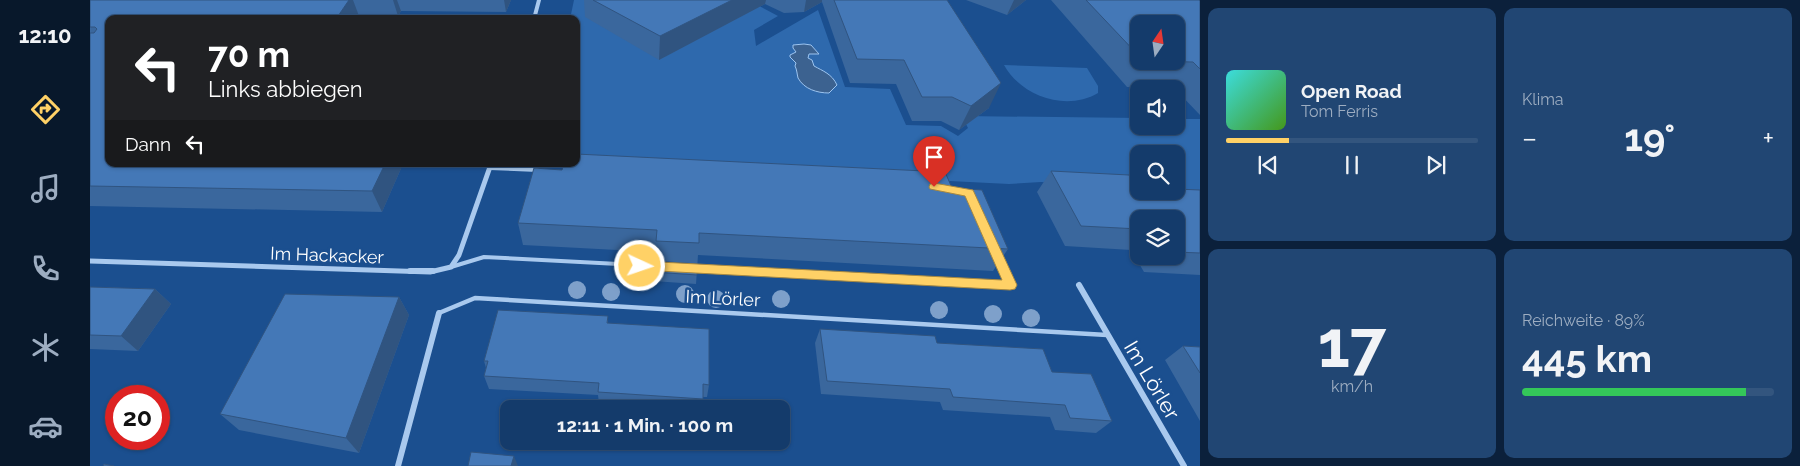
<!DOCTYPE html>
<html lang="de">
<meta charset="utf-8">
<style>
:root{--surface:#143b6b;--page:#214673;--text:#f1f3f6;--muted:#9dadc1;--line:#33557e;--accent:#ffd166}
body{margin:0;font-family:Raleway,sans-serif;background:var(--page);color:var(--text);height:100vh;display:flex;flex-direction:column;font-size:19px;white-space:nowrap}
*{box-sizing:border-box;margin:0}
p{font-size:16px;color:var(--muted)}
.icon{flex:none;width:28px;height:28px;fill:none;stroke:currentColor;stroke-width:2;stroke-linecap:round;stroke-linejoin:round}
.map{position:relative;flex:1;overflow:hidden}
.side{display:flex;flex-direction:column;gap:8px;padding:8px;background:#0b203b;width:600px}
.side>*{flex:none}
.guide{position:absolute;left:15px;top:15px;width:475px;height:152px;border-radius:10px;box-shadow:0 1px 4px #0004,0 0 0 1px var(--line);background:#202124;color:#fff;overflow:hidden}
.needle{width:32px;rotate:13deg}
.fabs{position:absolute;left:1040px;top:15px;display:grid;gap:10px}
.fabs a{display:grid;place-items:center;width:55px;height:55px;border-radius:10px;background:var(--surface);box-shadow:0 1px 4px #0004,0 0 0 1px var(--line);font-size:25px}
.speed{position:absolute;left:15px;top:385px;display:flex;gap:10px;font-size:25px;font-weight:700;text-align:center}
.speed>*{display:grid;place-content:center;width:65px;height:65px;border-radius:50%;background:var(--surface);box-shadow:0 1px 4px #0004,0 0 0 1px var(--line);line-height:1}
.speed .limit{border:8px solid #d22;background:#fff;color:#111}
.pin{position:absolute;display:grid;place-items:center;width:42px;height:42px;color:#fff;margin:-51px -21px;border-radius:50% 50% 50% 0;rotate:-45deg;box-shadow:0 0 5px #0007}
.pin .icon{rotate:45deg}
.me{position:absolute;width:55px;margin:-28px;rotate:93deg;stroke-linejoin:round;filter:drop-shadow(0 0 4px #0008)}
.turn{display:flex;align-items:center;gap:18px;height:105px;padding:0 20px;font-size:22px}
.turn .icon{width:65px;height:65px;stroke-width:2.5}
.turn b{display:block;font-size:35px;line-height:42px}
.then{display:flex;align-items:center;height:48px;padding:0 20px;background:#0003;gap:10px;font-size:19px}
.big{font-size:38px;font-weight:700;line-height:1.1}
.side .card{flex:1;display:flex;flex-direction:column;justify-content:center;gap:8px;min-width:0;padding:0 18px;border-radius:10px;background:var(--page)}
.side .dial{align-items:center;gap:0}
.dial b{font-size:65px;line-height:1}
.song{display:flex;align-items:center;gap:15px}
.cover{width:60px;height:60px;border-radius:8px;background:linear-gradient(135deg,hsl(180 70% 55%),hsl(100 70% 35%))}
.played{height:5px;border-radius:2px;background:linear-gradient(90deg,var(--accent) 25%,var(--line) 25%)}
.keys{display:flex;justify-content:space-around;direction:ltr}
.heat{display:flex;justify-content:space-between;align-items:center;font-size:28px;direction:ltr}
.charge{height:8px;border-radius:4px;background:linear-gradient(90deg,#34c759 89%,var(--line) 0)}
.side .tiles{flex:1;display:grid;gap:8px;grid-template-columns:repeat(2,1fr)}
.trip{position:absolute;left:410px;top:400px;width:290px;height:50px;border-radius:10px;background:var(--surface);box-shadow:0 1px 4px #0004,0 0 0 1px var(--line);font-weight:700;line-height:50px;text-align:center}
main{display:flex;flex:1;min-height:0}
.menu{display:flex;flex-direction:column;width:90px;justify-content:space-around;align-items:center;background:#08182b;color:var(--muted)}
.menu .icon{width:35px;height:35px}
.menu .active{color:var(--accent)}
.menu b{font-size:22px;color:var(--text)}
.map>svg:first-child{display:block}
.green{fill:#2e69ad}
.water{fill:#3c6290;stroke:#9cc4f0}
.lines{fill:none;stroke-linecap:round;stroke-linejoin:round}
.service-far1{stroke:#a9c9ee;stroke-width:4}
.service{stroke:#a9c9ee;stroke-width:4.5}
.minor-far2{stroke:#a9c9ee;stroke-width:4}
.minor-far1{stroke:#a9c9ee;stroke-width:5}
.minor{stroke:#a9c9ee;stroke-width:6}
.tree{fill:#7ea0ca}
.wall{fill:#3a679d;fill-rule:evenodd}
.shaded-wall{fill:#305480}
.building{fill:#4478b7;stroke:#305480}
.route{fill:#ffd166;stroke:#a68842}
.labels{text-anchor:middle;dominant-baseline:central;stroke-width:5;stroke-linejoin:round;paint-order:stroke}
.street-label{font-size:18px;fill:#fff;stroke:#1b4f8f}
.near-street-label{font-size:21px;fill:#fff;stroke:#1b4f8f}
</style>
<main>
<nav class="menu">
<b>12:10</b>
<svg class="icon active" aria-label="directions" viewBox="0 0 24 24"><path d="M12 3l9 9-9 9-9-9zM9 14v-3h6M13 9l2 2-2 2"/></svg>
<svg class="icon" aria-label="music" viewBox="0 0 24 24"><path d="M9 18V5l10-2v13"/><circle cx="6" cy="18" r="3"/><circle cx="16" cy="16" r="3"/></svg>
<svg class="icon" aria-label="phone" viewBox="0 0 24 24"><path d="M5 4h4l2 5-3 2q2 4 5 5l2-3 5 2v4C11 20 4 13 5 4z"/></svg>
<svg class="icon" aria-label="climate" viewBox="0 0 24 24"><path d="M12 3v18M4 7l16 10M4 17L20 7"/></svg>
<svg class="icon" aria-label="car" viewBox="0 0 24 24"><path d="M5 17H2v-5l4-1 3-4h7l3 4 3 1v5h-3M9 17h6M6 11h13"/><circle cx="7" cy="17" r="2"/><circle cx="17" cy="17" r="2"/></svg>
</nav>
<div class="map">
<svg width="1110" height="466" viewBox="0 0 1110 466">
<rect width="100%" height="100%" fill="#1b4f8f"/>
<!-- green -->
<path class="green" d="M484,0H658L688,16L664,30L666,46L728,10L755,87L800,89L816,125L851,126L868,136L878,128L872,116L1049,118V126H1086V119H1110V191L1086,190V154H1049V188L951,182L919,184L486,162V19H480Z
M914,65L997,68L1008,86V93C976,112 931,96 914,65Z"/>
<!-- water -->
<path class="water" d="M714,44L721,45L729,54H719L718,58L722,60L724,66C733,71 742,74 747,85L739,93C727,93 714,89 708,78C707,74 707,70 705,66L706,63L700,57V55L706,52L703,48V45Z"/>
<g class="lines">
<!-- service-far1 -->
<path class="service-far1" d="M400,168L448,170
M908,257L915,273
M361,267L394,257L567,266
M602,268L688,273"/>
<!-- service -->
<path class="service" d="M665,271L920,285L914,271
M349,313L385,298L1017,335"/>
<!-- minor-far2 -->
<path class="minor-far2" d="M444,19L449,0"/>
<!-- minor-far1 -->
<path class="minor-far1" d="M0,261L340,272L361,267L369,255L401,164"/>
<!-- minor -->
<path class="minor" d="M320,271H343
M989,285L1094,466
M308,466L349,313"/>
</g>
<!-- trees -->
<g class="tree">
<circle cx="487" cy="290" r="9"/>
<circle cx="521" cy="292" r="9"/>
<circle cx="595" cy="294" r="9"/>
<circle cx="626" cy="299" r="9"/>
<circle cx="691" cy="299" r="9"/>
<circle cx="849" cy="310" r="9"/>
<circle cx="903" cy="314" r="9"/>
<circle cx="941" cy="318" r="9"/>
</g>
<!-- wall -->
<path class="wall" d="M0,0H421L416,12L311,11L308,16H269L19,19L313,164L292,212L0,206Z
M494,0H857L899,108L869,130L851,121H822L806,84L760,83L732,2L714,12L694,13L675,4L569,60L495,17Z
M876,0H936L917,15Z
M961,0H1109L1110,1V115L1086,90V89L1084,88L1037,87ZM1049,24L1086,61H1049Z
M961,171L1047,187L1110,190V275L1054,272L1041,250L975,246L947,192ZM1049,219H1086V256H1049Z
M862,188L918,249L903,271L608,255L606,284L563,281L565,252L433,245L428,223Z
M0,287L65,289L81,304L48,351L0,349Z
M309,297L319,315L269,453L149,430L130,414Z
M518,316V323L619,385L617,397H613L612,409H575L509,404L508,395L399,389L394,376L396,368L394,361Z
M730,329L847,343L962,372L1022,421L1006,433L965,430L960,417L853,410L850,402L731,394L725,343Z
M1093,346L1110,347V421L1075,360Z"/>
<!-- shaded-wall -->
<path class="shaded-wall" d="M259,0H263L269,16L267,19H246Z
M303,0H307L311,11L308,16Z
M414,0H421L416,12Z
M642,0H676L675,4L569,60L570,36Z
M716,0H732V2L714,12Z
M924,0H936L917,15Z
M911,83L899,108L869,130L881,106Z
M295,164H313L292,212L282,191Z
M65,289L81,304L48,351L31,336Z
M309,297L319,315L269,453L256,438Z
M424,456L428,466H421Z"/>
<!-- building -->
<path class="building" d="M0,0H259L246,19H19V164H295L282,191L0,186V33H4L7,29L5,27H0Z
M503,0H642L570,36Z
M744,0H857L911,83L881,106L862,97H832L814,60L767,59Z
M996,0H1109L1110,1V69L1103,62L1054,61H1086V24H1049V56Z
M486,154L855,172L862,188L892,190L918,249L609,233V243L566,241L567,230L428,223L444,168L472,170L474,164H486Z
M961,171L1039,175L1047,187H1049V191H1086V189L1110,190V253L1086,252V219H1049V229L991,226Z
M565,261L607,264V275L563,272Z
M0,287L65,289L31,336L0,335Z
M195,294L309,297L256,438L130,414Z
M408,310L518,316L517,323L619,329V385L613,384V399L508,392L509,383L394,376L398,361H394Z
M730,329L845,336L847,343L953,349L962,372L1001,374L1022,421L980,418L975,405L863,397L860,389L737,381Z
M1093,346L1110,347V373Z
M381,452L424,456L421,466H378Z
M14,464L24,466H13Z"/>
<!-- route -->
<path class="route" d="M844,183L883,190L927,285L925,289L920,290L550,270L546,269L544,266L546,262L550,261L912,280L875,196L840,189L839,187L840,184Z"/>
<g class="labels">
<!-- street labels -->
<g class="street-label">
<text transform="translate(237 255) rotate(2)">Im Hackacker</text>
<text transform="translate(633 298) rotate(3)">Im Lörler</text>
</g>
<!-- near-street labels -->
<g class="near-street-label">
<text transform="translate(1062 380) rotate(59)">Im Lörler</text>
</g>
</g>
</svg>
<div class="fabs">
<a><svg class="needle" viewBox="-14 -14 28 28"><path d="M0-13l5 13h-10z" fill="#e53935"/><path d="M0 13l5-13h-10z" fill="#9dadc1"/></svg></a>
<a><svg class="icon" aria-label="sound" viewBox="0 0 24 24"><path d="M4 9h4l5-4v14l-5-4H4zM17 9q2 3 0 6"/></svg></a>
<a><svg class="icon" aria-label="search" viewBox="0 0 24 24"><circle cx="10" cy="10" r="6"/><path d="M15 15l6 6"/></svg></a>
<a><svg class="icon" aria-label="layers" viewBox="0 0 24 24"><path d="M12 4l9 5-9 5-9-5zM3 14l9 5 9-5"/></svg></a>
</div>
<div class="speed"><div class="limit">20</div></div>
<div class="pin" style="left:844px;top:187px;background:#d93025"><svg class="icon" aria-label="arrive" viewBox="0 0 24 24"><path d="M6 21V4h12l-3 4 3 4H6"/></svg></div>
<svg class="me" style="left:550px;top:266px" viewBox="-20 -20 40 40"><circle r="17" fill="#ffd166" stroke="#fff" stroke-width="3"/><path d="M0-11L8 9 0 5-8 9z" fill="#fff"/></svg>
<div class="trip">12:11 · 1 Min. · 100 m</div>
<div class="guide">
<div class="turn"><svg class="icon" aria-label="left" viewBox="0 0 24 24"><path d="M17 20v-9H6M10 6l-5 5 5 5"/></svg><div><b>70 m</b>Links abbiegen</div></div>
<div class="then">Dann<svg class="icon" aria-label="left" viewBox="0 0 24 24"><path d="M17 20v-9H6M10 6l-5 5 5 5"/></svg></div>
</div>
</div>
<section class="side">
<div class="tiles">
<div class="card">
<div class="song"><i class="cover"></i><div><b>Open Road</b><p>Tom Ferris</p></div></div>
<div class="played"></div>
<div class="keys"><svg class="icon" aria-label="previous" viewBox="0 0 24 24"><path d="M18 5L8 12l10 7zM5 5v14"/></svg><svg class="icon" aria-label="pause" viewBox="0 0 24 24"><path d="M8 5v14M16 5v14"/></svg><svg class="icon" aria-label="next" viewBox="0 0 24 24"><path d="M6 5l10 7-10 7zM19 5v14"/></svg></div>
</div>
<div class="card"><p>Klima</p>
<div class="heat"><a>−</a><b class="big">19°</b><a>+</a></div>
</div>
<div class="card dial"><b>17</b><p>km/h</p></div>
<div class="card"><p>Reichweite · 89%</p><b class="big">445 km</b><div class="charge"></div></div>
</div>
</section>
</main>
